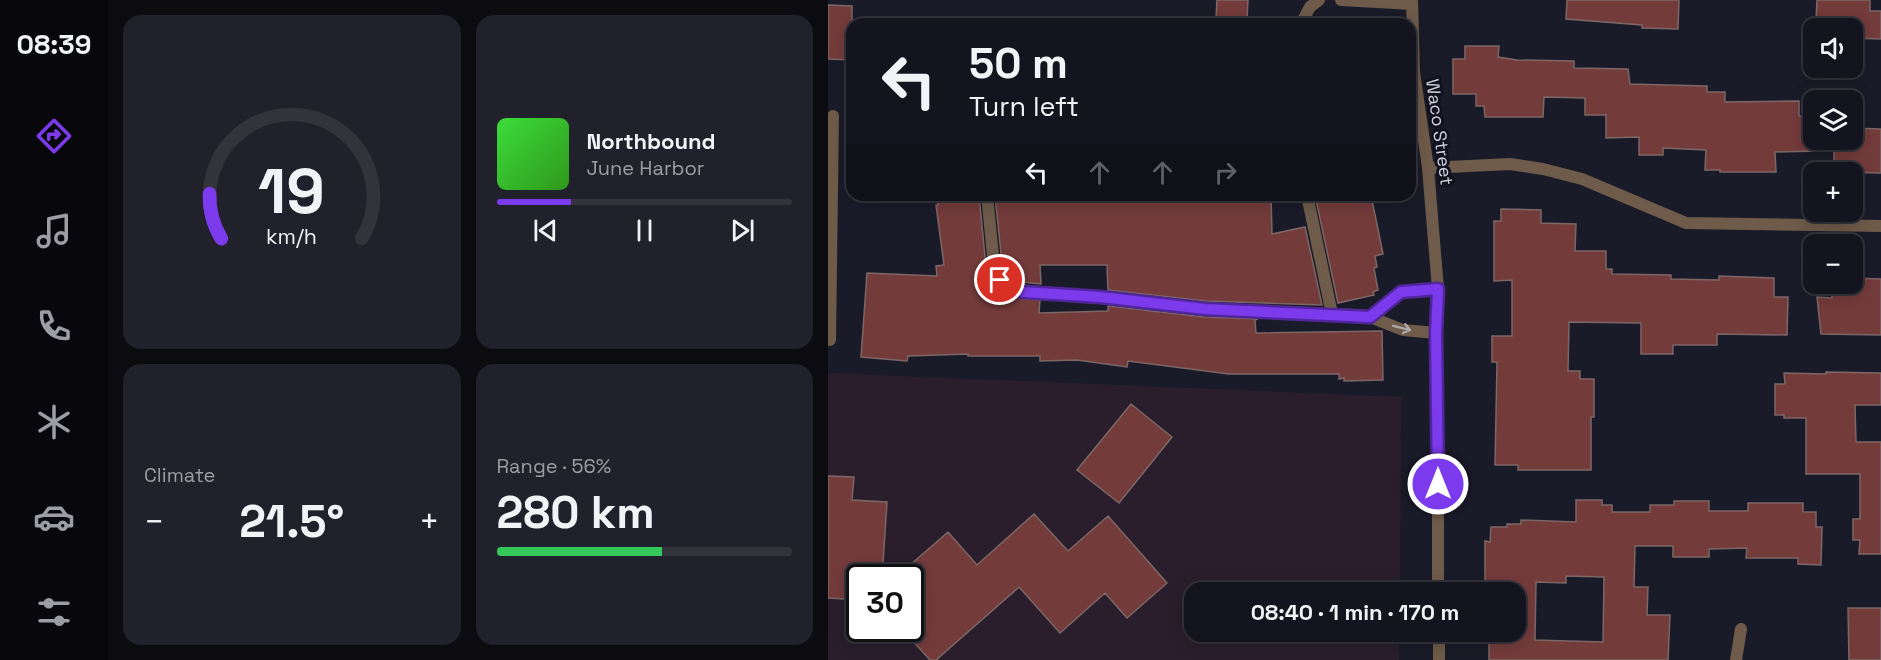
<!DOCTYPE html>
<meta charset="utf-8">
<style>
:root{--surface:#14141e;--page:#21212b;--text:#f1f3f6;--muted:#9d9ea4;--line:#33333c;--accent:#7c3aed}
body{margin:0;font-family:"Space Grotesk",sans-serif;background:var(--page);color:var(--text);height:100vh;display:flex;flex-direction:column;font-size:22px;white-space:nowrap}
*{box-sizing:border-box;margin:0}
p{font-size:20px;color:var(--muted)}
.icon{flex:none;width:33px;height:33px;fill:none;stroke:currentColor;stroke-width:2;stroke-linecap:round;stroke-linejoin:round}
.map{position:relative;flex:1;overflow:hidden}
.drawer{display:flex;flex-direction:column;gap:15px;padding:15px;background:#0b0b10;width:720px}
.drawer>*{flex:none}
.top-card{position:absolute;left:18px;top:18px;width:570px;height:183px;border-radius:18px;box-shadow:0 3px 15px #0003,0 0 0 2px var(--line);background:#14141e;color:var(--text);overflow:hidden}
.tools{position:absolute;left:975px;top:18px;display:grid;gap:12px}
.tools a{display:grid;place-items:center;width:60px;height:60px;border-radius:12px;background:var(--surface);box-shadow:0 3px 15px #0003,0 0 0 2px var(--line);font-size:30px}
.speed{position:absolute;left:18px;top:564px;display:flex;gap:12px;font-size:30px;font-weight:700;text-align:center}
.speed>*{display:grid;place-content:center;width:78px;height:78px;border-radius:50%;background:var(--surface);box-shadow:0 3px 15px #0003,0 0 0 2px var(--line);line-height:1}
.speed .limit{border:3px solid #111;border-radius:9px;background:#fff;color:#111}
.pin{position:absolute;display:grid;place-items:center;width:51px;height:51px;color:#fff;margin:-26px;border:3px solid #fff;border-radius:50%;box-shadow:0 2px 6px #0007}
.me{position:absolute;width:66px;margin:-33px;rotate:0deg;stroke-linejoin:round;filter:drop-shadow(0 0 4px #0008)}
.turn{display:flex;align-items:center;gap:21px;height:126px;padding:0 24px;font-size:27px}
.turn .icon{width:78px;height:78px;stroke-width:2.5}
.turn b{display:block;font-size:42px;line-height:51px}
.lanes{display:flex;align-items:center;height:57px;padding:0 24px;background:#0003;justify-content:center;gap:30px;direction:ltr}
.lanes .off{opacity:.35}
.big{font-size:45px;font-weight:600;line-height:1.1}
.drawer .card{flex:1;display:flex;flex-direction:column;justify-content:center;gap:9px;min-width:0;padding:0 21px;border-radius:18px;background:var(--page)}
.drawer .dial{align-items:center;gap:0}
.dial svg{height:156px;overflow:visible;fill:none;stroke:var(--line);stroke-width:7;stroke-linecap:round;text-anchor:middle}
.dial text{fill:var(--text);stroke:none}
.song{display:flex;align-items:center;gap:18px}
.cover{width:72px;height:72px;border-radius:9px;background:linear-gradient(135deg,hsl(120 70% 55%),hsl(110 70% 35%))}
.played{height:6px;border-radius:3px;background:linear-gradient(90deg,var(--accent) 25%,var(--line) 25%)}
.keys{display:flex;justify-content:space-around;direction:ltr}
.heat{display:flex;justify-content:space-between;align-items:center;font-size:33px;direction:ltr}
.charge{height:9px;border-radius:4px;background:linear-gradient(90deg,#34c759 56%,var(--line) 0)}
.drawer .tiles{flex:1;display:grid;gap:15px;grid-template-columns:repeat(2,1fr)}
.trip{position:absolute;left:356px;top:582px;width:342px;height:60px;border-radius:18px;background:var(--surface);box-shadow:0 3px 15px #0003,0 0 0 2px var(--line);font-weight:600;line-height:60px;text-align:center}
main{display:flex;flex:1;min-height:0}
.tab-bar{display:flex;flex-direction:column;width:108px;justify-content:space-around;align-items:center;background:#08080c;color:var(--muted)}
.tab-bar .icon{width:42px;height:42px}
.tab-bar .active{color:var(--accent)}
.tab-bar b{font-size:27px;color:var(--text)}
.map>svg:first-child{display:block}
.education{fill:#2a1e2c;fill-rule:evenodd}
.building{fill:#743b3b;stroke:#7c6766;stroke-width:1.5;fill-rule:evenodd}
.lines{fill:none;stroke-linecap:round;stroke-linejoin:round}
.service{stroke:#6e5b4a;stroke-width:12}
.minor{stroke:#6e5b4a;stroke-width:12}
.oneway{stroke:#aea8a9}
.route-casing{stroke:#51269a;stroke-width:15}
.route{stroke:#7c3aed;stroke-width:10}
.labels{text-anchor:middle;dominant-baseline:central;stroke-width:6;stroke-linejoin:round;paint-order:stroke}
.street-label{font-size:18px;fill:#d1d2dc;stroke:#11111f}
</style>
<main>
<nav class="tab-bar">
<b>08:39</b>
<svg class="icon active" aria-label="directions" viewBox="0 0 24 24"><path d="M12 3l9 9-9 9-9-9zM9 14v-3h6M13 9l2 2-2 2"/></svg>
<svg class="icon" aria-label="music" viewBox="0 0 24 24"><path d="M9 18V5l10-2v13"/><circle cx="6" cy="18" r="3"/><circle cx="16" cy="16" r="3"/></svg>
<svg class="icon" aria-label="phone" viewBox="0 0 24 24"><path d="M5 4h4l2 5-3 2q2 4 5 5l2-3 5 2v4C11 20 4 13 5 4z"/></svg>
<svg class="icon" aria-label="climate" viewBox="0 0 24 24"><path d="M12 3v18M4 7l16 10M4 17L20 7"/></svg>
<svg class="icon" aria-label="car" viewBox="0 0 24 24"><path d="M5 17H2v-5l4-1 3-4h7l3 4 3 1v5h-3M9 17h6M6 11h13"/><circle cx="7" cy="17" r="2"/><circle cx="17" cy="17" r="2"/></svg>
<svg class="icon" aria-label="filters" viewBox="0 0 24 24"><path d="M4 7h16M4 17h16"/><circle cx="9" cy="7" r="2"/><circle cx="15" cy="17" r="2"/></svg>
</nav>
<section class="drawer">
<div class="tiles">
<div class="card dial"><svg viewBox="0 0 100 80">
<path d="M14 69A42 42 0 1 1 86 69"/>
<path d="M14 69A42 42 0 0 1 8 46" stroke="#7c3aed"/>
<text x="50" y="56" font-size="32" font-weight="700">19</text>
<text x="50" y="72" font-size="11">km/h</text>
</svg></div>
<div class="card">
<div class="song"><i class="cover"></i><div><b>Northbound</b><p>June Harbor</p></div></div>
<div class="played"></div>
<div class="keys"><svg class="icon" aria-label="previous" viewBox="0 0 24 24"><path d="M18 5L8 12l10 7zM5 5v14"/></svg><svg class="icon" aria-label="pause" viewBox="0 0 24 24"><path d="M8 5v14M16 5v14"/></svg><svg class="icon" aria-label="next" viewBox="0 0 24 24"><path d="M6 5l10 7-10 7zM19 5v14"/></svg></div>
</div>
<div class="card"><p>Climate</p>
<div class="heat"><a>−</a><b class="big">21.5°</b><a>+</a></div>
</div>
<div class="card"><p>Range · 56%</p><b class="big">280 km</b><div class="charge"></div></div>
</div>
</section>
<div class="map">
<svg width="1053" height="660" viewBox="0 0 1053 660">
<rect width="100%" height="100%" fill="#1a1b28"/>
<!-- education -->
<path class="education" d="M0,373L573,397L572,592H366V632H571V660H0ZM32,578H82V628H32Z"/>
<!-- building -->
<path class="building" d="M389,0H420L419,20L388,18Z
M739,0H851L850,29L814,28V25L738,19Z
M989,0H1042V11H1053V39L1024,38V28H1002V20H988Z
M0,5L24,6V60L0,59Z
M637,46H671L670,57L689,60L746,61V68L800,69L802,84L879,86V92H897V102L971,101V116H986V151L947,152L948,172H892V170H877L878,150L835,148V155H811V137L778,138V115H757V98L716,97L715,117H657L656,106H648V94H625V59H637Z
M1024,128L1053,129V173L1006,172V140H1024Z
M109,195H151L158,267L165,284L174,294L178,297L212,300L211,313L280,311V306L376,317L430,319L427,320L428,333L554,331L555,380L516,381V378L511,379V374H401L300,361L299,367L249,360L212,361V356H140V354L80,356L79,361L33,357L39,273L109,276L108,266L116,265L108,205H110Z
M167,195H375V202L422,201V195H443L444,234L477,227L494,305L378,301L280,290L279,265H212L213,284L184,281L179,276L174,264Z
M487,195H543L555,254L547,256L549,267L546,268L550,290L545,292L546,295L510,303Z
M673,209L713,210V223L748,224L747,251H778V269H784V274L843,275V279L891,280V276L946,278V297H960L959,335L889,334V345H845V354H813V323L741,322L740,371H752V379H766V417H763V470H690V465H667L669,362H664V336H684V280L666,281V221H673Z
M1024,278L1053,279V335L993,334L989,297L1004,298V284H1024Z
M998,372L1053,373V405H1027L1028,442H1053V554H1031L1032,540H1025V519H1032V474H978V418H956V415H947V384H957L956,373L998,374Z
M303,404L344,437L291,503L249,470Z
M0,476L26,477L24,500L59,502L54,578H32V600L0,598Z
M748,500H774V505H784V512H822V505H846V501H881V511H920V503H975V512H988V527H994L993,565L970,564V558H918L919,548L881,549V557H845V546H807L806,587H820L819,615H842L840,660H661V632H687V592H657V541L662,542L663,527H679V524H693V520L748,522ZM738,576L776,577L775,642L707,640L708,582L738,583Z
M206,514L240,551L280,516L339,583L299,618L277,593L232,633L191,587L108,660H102L82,638V565L120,532L149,565Z
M1020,608H1053V660H1021Z"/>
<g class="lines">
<!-- service -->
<path class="service" d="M513,0L584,4
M473,24L482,7L491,0
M159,195L166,266L172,280L180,289L272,297L377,309L529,315L542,317L575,330L608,333
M479,195L504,314
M542,317L573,292L610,289
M2,340L5,116"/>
<!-- minor -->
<path class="minor" d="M584,0L586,72L600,168L610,289L608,333L610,398V592
M600,168L682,164L715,169L754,179L858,223L1053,226
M611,632V660
M908,660L913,629"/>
</g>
<!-- one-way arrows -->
<defs><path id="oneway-shaft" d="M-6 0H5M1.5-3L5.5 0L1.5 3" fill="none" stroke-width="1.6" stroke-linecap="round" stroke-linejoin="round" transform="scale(1.5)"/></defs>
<use class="oneway" href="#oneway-shaft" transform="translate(574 328) rotate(14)"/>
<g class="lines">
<!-- route casing -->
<g class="route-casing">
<path id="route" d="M172,280L180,289L196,292L272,297L377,309L542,317L573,292L610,289L608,333L610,484"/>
</g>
<!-- route -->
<use href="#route" class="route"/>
</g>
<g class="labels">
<!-- street labels -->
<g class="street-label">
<text transform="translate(612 132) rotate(82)">Waco Street</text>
</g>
</g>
</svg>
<div class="tools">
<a><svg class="icon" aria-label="sound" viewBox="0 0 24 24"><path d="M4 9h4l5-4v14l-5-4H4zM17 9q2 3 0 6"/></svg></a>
<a><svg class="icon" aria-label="layers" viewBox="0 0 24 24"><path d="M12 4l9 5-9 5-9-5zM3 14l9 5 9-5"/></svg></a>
<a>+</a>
<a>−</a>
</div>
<div class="speed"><div class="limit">30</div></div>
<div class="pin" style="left:172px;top:280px;background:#d93025"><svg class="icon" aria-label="arrive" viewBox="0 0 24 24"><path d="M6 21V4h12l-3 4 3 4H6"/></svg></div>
<svg class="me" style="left:610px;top:484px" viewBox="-20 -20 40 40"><circle r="17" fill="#7c3aed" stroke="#fff" stroke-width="3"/><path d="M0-11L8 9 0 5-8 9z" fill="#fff"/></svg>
<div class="trip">08:40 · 1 min · 170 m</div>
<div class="top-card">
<div class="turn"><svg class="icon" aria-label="left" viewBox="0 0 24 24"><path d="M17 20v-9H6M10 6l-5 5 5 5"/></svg><div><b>50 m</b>Turn left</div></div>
<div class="lanes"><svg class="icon" aria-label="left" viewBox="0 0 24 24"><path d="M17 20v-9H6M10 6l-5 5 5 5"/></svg><svg class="icon off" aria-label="ahead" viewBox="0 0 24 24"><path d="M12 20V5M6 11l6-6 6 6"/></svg><svg class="icon off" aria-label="ahead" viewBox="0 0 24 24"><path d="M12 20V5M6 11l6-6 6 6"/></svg><svg class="icon off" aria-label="right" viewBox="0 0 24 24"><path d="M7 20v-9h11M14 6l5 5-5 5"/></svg></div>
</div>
</div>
</main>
